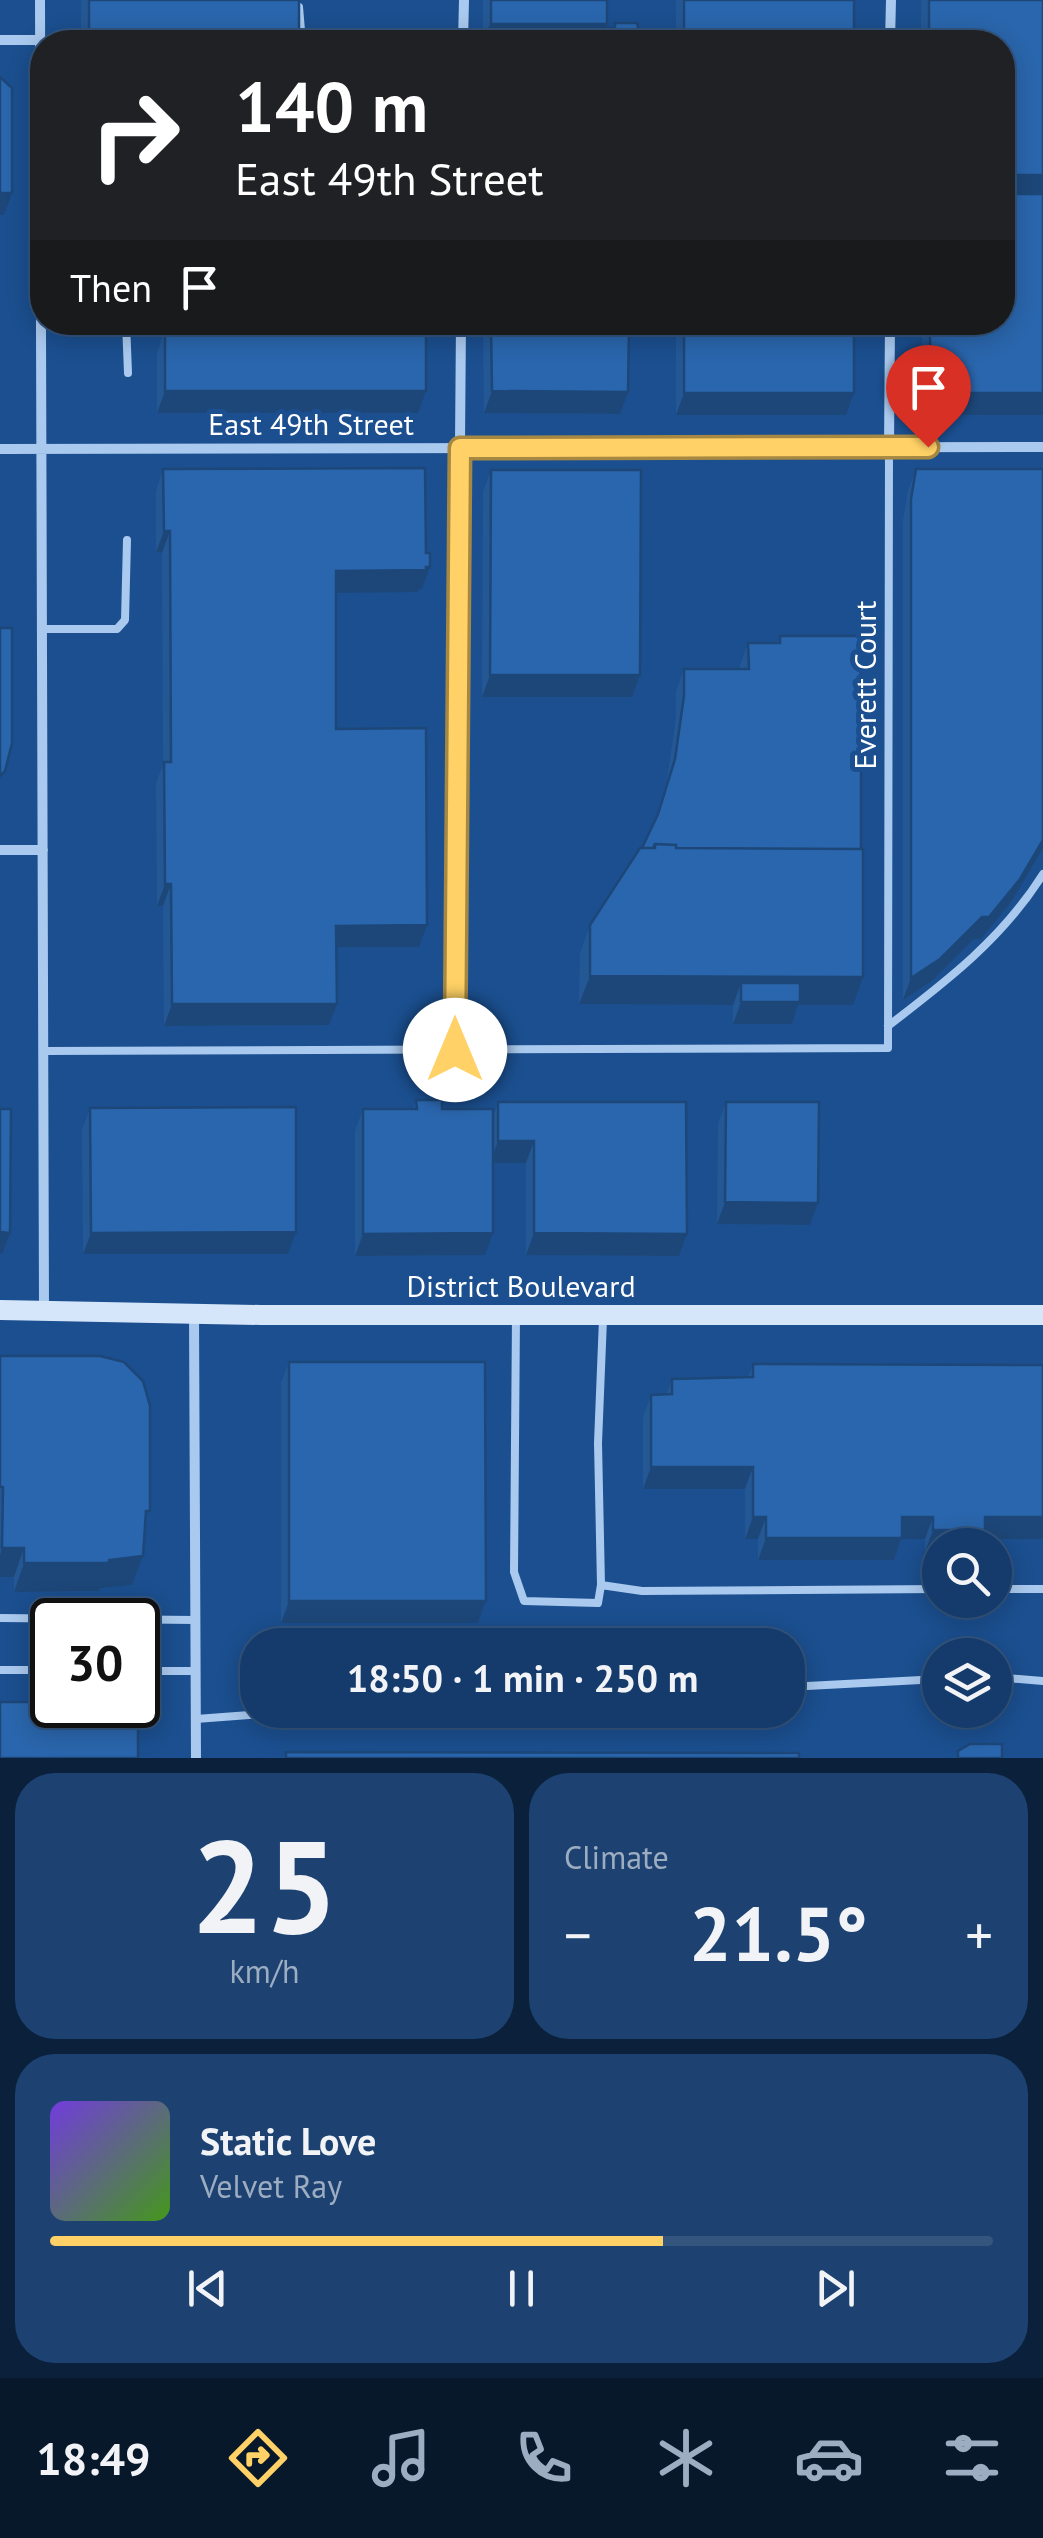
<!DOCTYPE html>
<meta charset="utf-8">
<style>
:root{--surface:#143b6b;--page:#1d4271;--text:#f1f3f6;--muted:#9dadc1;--line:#33557e;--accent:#ffd166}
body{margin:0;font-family:"PT Sans",sans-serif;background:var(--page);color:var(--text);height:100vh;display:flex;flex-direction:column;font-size:38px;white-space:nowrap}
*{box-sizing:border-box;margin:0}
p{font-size:32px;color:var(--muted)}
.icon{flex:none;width:55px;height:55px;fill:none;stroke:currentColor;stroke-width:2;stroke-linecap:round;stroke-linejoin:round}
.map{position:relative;height:1758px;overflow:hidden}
.sheet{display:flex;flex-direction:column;gap:15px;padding:15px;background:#0b203b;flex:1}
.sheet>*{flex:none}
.guide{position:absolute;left:30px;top:30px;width:985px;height:305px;border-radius:40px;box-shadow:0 5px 25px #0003,0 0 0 2px var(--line);background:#202124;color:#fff;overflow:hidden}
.buttons{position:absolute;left:922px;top:1528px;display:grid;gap:20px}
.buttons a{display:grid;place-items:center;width:90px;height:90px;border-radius:50%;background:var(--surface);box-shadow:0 5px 25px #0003,0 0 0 2px var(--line);font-size:50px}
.speed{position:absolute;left:30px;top:1598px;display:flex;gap:20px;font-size:50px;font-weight:700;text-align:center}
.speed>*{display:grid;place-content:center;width:130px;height:130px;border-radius:50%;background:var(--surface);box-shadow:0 5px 25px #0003,0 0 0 2px var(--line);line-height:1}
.speed .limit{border:5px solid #111;border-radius:15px;background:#fff;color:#111}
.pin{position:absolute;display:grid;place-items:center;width:85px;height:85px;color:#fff;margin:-102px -42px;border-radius:50% 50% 50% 0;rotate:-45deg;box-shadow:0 0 10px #0007}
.pin .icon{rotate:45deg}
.me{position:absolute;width:110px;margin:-55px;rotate:0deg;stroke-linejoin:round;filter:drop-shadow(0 0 8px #0008)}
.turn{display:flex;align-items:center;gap:35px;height:210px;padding:0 40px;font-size:45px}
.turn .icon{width:130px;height:130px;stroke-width:2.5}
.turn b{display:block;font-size:70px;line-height:85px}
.then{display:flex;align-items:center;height:95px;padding:0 40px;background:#0003;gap:20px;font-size:38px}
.big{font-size:75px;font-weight:600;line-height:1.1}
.sheet .widget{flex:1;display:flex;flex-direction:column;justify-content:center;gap:15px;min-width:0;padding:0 35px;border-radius:40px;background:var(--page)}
.sheet .dial{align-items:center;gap:0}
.dial b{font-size:130px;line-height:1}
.song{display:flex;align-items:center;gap:30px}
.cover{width:120px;height:120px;border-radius:15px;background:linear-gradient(135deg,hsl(260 70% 55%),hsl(100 70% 35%))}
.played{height:10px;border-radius:5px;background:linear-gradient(90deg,var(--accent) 65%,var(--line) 65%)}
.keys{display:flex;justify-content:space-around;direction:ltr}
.heat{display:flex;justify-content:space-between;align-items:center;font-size:55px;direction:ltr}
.sheet .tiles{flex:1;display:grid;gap:15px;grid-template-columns:1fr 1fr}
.widget:last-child{grid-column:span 2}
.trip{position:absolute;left:240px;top:1628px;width:565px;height:100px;border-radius:40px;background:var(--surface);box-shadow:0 5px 25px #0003,0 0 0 2px var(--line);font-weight:600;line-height:100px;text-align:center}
.dock{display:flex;height:160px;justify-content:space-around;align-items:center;background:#08182b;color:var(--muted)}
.dock .icon{width:70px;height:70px}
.dock .selected{color:var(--accent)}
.dock b{font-size:45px;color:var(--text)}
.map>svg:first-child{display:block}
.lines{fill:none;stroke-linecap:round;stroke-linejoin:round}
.lane{stroke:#a9c9ee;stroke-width:8}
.street{stroke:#a9c9ee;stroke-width:10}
.secondary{stroke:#d6e6fa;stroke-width:20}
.wall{fill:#245895}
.shaded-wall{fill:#1d4779}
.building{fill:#2a66ad;stroke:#1d4779;stroke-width:2.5}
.route-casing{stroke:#a68842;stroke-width:25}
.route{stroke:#ffd166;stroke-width:18}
.labels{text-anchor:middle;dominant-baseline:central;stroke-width:10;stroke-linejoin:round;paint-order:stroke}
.street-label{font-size:30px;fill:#fff;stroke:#1b4f8f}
</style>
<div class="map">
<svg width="1043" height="1758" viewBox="0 0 1043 1758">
<rect width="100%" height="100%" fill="#1b4f8f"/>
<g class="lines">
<!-- lane -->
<path class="lane" d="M299,7L302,42
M126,322L128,373
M42,629H117L125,620L127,540
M888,1026C947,981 1003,938 1043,874
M44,1051L888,1048L889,447
M516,1315L514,1572L524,1601L598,1603L601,1585
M603,1319L598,1443L601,1585L642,1591L940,1589
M995,1589H1043
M0,1618L195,1620
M0,1670H52
M138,1671H195
M995,1677L1043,1681
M788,1687L940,1679
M196,1719L319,1710"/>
<!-- street -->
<path class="street" d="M40,0L44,1309
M0,40H41
M463,42L464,0
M890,42L891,0
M889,447L890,322
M0,449L1043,447
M0,850H43
M455,1051L461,322
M194,1314L196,1758"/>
<!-- secondary -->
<path class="secondary" d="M0,1310L261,1315H1043"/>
</g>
<!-- wall -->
<path class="wall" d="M81,0H299V42H81Z
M483,0H607V24L605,28H613L615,23L641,42H483Z
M676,0H854V42H676Z
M921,0H1043V415H922V322H1002V42H921Z
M164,322H426L418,413H157V353L164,332Z
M483,322H629L628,392L620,414L484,413Z
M676,322H854L846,415H676Z
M163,469L426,553L430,567L422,589H419L418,592H336V729L419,947H336L329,1025L164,1026L163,906H157L156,784L163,764L162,553L156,552V491Z
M916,469H1043V848L1012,901L981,939H974L932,981L903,1000V521L908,491Z
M491,470L640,675L632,697H482L483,492Z
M780,636L853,1005H798L792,1024H733V1005L579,1004L580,953L590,925L642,848L654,822L667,781L676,718V691L684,669H740V665L748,643H778Z
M416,1100L442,1109L493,1117L498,1102L687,1234L679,1256L526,1255V1163H493L485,1255L355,1256V1131L363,1109H413Z
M726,1102L818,1203L810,1225L717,1224L718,1124Z
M90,1108L288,1254H83L82,1130Z
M0,1356L145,1523L143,1556L132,1585L100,1588L99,1591L14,1592V1577H0Z
M289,1362L486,1601L478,1623H281V1383Z
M753,1364L1043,1365V1539H982L980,1545H940V1552H925V1539H901L894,1560H758V1539H745V1489H643V1417L651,1395H666L672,1379L748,1377Z"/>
<!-- shaded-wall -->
<path class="shaded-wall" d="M491,24H607L600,42L490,27L484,42Z
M1017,175H1043V196L1002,210V188Z
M0,193H12L4,215H0Z
M165,391H426L418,413H157Z
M492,391L628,392L620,414L484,413Z
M684,393H854L846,415H676Z
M930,393H1043V415H922Z
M164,531H170L162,553L156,552Z
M430,567L422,589H419L418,592L328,593L336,571Z
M490,675H640L632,697H482Z
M1043,840V848L1012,901L981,939H974L932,981L903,1000L911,978Z
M165,884H171L163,906H157Z
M427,925L419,947H328L336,926Z
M590,976L863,977L853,1005H798L792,1024H733L741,1002V983L733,1005L579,1004Z
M172,1004H337L329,1025L164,1026Z
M498,1141H534L526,1163H490Z
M725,1202L818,1203L810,1225L717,1224Z
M0,1232L10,1233L2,1254H0Z
M296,1232L288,1254H83L91,1233Z
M493,1233L485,1255L355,1256L363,1234Z
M534,1233L687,1234L679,1256L526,1255Z
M651,1467H753L745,1489H643Z
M753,1517H766L758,1539H745Z
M902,1517H933L925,1539H901L894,1560H758L766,1538Z
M985,1517H1043V1539H982L980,1545H940V1552H925L933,1530Z
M2,1548H24L14,1577H0V1555Z
M143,1556L132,1585L100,1588L99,1591L14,1592L24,1563Z
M289,1601H486L478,1623H281Z"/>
<!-- building -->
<path class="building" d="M89,0H299V42H89Z
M491,0H607V24H491Z
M684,0H854V42H684Z
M929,0H1043V175H1017V188H1002V42H929Z
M615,23H637L638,28L641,29V42H490V27L615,28Z
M0,77L12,88V193H0Z
M1002,194H1043V393H930V322H1002Z
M172,322H426V391H165V331H172Z
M491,322H629L628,392L492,391Z
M684,322H854V393H684Z
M425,468L426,553H430V567H426V570L336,571V729L426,728L427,925L336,926L337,1004H172L171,884H165L164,762H171L170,531H164L163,469Z
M916,469H1043V840L1020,879L989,917H982L940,959L911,978V499Z
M491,470H641L640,675H490Z
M0,628H12V743L5,771L0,776Z
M780,636H861V849L676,848V845L655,844L653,848H642L658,814L675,759L684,696V669H749L748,643H780Z
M655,844L676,845V848L863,849V977L590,976V925L640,848H655Z
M741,983H800V1002H741Z
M416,1100H442V1109H493V1233L363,1234V1109H417Z
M498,1102H686L687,1234L534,1233V1141H498Z
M726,1102H819L818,1203L725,1202Z
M296,1107V1232L91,1233L90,1108Z
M0,1109H11L10,1233L0,1232Z
M0,1356H100L124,1362L143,1381L150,1406V1511H146L143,1556L109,1560V1563H24V1548H2L3,1487H0Z
M289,1362H485L486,1601H289Z
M753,1364L1043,1365V1517H985V1530H933V1517H902V1538H766V1517H753V1467H651V1395L672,1394V1379L753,1377Z
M0,1702H52V1705H138V1702V1758H0Z
M970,1744H1002V1758H958V1751Z
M286,1752L799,1753V1758H286Z"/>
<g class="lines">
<!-- route casing -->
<g class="route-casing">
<path id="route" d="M455,1050L460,448L928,447"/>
</g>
<!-- route -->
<use href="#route" class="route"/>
</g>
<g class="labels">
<!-- street labels -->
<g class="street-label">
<text x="311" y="423">East 49th Street</text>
<text transform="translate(864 685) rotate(-90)">Everett Court</text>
<text x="521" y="1285">District Boulevard</text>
</g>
</g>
</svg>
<div class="buttons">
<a><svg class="icon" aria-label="search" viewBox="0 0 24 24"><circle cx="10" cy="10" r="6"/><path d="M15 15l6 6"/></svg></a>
<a><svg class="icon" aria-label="layers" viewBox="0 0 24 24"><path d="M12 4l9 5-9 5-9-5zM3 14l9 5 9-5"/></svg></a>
</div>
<div class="speed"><div class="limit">30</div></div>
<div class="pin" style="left:928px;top:447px;background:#d93025"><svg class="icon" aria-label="arrive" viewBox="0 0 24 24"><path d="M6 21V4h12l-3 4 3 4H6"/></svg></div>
<svg class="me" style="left:455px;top:1050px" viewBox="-20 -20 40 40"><circle r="19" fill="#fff"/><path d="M0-13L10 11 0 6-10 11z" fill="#ffd166"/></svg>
<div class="trip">18:50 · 1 min · 250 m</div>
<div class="guide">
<div class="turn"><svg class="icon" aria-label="right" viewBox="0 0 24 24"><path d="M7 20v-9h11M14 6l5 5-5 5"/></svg><div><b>140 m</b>East 49th Street</div></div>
<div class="then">Then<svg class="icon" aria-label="arrive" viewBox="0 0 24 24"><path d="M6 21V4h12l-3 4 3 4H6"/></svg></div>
</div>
</div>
<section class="sheet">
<div class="tiles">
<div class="widget dial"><b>25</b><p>km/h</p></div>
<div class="widget"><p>Climate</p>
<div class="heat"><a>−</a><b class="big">21.5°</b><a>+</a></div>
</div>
<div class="widget">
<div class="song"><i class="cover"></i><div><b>Static Love</b><p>Velvet Ray</p></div></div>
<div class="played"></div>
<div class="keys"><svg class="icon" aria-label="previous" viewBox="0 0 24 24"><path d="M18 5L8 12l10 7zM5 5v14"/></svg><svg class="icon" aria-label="pause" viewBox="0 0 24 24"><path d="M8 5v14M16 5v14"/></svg><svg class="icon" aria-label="next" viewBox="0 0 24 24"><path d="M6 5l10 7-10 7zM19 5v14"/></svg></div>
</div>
</div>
</section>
<nav class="dock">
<b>18:49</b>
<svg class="icon selected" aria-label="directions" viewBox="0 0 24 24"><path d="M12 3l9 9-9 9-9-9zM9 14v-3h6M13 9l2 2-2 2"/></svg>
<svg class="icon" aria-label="music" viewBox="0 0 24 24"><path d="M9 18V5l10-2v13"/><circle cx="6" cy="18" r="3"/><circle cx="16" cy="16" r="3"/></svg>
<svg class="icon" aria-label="phone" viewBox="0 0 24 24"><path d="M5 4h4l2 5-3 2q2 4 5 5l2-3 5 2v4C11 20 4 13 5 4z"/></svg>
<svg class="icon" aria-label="climate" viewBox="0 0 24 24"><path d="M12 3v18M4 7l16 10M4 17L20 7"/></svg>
<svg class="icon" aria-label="car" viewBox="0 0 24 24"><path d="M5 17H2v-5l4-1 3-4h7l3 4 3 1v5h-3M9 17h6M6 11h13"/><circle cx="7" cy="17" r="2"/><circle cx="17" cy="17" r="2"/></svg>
<svg class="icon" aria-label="filters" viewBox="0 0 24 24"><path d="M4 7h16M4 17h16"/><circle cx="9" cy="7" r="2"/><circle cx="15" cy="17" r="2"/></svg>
</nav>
